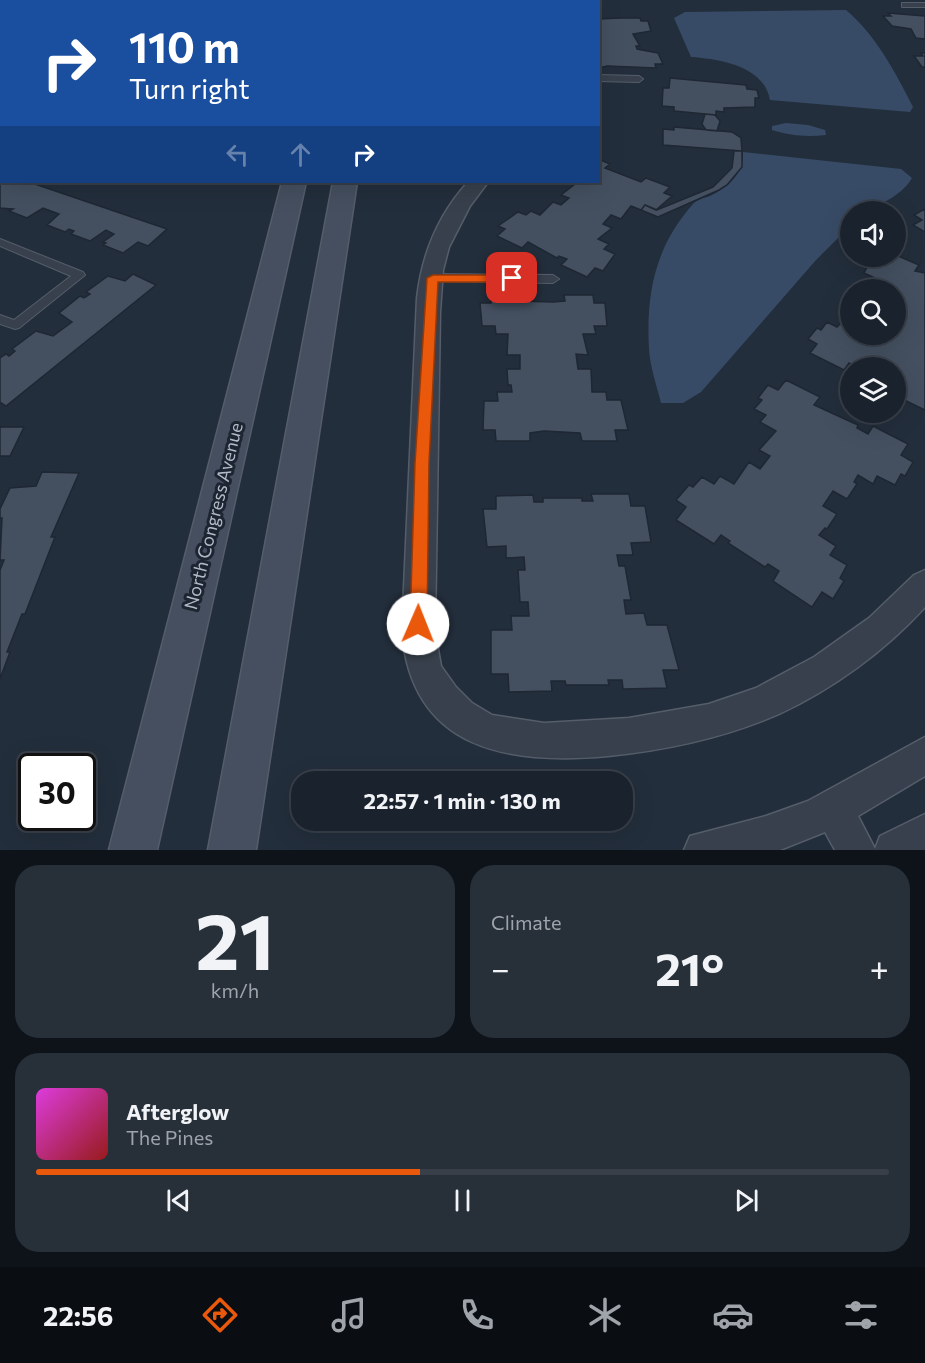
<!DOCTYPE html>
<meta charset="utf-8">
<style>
:root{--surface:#1a222d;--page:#272f39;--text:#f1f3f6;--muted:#9fa4aa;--line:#383f49;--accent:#ea580c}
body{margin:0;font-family:Commissioner,sans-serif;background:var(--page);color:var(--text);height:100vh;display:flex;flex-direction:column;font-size:22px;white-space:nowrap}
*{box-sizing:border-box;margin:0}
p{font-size:20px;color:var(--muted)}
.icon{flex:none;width:33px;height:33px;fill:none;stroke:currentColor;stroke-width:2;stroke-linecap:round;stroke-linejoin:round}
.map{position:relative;height:850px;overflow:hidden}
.panel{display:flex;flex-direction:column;gap:15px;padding:15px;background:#0e1319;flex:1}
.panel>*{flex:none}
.banner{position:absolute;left:0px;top:0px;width:600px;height:183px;box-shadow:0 6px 24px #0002,0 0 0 2px var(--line);background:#1a4fa0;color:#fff;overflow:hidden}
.controls{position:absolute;left:840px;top:201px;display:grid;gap:12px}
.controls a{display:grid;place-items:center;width:66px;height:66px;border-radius:50%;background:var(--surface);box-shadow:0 6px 24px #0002,0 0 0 2px var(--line);font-size:30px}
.speed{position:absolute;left:18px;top:753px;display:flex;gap:12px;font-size:30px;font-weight:700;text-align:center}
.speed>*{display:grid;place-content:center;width:78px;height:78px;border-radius:50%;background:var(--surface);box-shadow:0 6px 24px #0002,0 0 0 2px var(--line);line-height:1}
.speed .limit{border:3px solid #111;border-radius:9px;background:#fff;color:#111}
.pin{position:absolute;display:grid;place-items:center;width:51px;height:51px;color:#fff;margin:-26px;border-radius:12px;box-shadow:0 3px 9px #0006}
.me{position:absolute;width:66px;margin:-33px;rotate:1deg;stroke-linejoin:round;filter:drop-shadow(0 0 4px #0008)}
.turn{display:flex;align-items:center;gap:21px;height:126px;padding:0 30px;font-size:27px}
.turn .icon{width:78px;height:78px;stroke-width:2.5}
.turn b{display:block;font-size:42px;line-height:51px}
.lanes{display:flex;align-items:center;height:57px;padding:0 30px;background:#0003;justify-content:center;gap:30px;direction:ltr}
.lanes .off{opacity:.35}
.big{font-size:45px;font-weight:700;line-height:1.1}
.panel .tile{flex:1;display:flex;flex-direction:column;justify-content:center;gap:9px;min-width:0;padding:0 21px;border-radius:24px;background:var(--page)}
.panel .dial{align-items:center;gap:0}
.dial b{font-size:78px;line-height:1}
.song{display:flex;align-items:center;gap:18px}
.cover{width:72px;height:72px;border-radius:9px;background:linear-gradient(135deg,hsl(300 70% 55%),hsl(0 70% 35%))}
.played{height:6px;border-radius:3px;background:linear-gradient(90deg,var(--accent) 45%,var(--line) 45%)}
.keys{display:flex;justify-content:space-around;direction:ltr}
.heat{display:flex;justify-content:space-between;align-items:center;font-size:33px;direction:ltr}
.panel .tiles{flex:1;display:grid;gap:15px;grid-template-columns:1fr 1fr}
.tile:last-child{grid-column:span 2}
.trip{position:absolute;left:291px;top:771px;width:342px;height:60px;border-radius:24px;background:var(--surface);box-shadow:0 6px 24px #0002,0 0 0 2px var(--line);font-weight:700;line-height:60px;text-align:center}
.menu{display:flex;height:96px;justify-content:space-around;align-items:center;background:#0a0e12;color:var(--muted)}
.menu .icon{width:42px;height:42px}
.menu .active{color:var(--accent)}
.menu b{font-size:27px;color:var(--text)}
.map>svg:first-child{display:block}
.water{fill:#384b66}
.building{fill:#445060;stroke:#1e2733;stroke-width:1.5}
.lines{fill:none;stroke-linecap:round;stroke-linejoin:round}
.service-casing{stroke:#555d6a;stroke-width:2}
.minor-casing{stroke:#555d6a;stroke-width:3}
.secondary-casing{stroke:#555d6a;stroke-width:3}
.service{fill:#37404c;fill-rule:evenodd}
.minor{fill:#37404c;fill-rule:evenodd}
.secondary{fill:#454f5f;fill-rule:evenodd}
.route{fill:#ea580c;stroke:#983908;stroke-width:1.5}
.labels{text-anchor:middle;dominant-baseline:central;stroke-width:6;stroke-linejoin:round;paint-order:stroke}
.street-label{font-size:18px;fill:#b2bac8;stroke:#1c2531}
</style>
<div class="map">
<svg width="925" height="850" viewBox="0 0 925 850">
<rect width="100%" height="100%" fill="#232e3c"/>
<!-- water -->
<path class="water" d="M846,10C875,34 896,73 913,107L910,112L770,100C764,66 720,59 691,57L674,18L685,12Z
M786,123L808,125L825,130L826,135C807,137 792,136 772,130V126Z
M743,152L901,169L912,178C902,196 871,212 850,212V226L816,260L701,392L683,403H661C657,386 650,367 649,349C646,293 655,247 693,204C698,199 704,198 710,196C729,187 744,173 743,152Z"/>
<!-- building -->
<path class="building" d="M422,0H503L421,2Z
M888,13L925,16V39L916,38L911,29L892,26L883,16H891Z
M620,18H640L641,21H648L651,31L633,34L640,46H636L637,49L658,53L663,64H655L656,68L607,66L598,68V19Z
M921,53H925V67H922L914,56H923Z
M670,78L746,85L747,89L757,90L759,98H755V107L724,108V112L716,111V115L674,111V107L662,106L663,88H669Z
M705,114L715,115L720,121L717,131L706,130L702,124Z
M674,127L732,132L741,138L742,151L663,145V129L674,130Z
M734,151H742V167L727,185L719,190L658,217L641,210L645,205L657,210L713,187L732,168Z
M598,159L610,164L605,168L641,182L646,178L670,187L664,193L672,196L656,210L645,205L641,210L631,206L621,219L611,215L603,224L612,228L598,239L609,244L604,249L615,254L603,271L595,268L587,277L561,265L567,259L559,256L557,258L528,242L522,248L497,236L505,229L498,226L518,212L526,215L531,211L540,215L553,202L561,205L569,198L561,195L575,184L569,182H598Z
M4,182H29L167,229L148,246L138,242L123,253L103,245L106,243L103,242L114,234L106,230L90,241L71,234L74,231L69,229L65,232L47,225L59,214L43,208L27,218L9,211L13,209L0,208V184Z
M925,209V232L913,225L922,220L914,215Z
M896,255L919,265L915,271L925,273V410L896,396L901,389L896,386V368H857L849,363L844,370L810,353L817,344L808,339L817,328L821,330L827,322L837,327L842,322L850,326V334H896V290H885L871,283L875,278L864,273L873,256L882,260L885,256Z
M133,274L156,285L6,406L0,402V358L6,354L9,356L15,351L12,349L36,331L53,336L72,322L59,313L80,296L84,298L90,294L86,292L108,276L125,281Z
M491,295H520V301L553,302L565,301L564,295H593L594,303H605L607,326H594L596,334H583L588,355L576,354L578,369H591L592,392H606L607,400H621L628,430H615L617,441H582L580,433L544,431L530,433V441H496L495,430H483L484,401H498L497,392H512L511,385H508L507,369H520V355H507L508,334H496L495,326H482L480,303H491Z
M786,380L820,397L814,405L858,425L857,428L868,434L873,426L908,444L901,455L913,462L905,476L901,474L895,485L877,476L873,484L858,475L854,482L857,484L847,499L833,491L823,506L837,514L827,529L825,528L819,535L836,546L830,555L847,565L840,578L844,581L833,599L822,592L812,607L773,581L779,571L768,564L765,567L728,543L730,541L721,535L714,544L676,520L686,507L676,500L689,485L693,487L702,477L714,484L720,476L734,484L749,462L760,469L770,456L759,450L776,431L760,422L766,415L754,409L762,400L758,398L768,385L778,390Z
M0,427H24L10,456H0Z
M42,472L79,473L51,537H55L25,614H22L7,652H10L0,679V570L4,560H0L2,518H0V509L10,488L36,486Z
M591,494H629L631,506H645L651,542L631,543L633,555H617L619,566H625L631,600H624L626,614L644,613L647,625H667L679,670H663L667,688L623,689L622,680H608L609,685H566L565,681H551L552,691L509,692L508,674H491V630H512L511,616H529L528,602H520L518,570H525L524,557L506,558V546L487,547L483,509H496V496L533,495L534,502H543V498H582V501H593Z"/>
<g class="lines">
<!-- service casing -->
<g class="service-casing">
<path id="service" d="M29,0H38L28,2Z
M205,0H213L205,2Z
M902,3H925V7H902Z
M0,17H2L0,22Z
M598,75L639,76L643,79L639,82L598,81Z
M0,239L83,272L85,275L19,328L15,329L0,324V315L14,320L71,276L0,246Z
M433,274L553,275L559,279L553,283L429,281V275Z"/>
</g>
<!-- minor casing -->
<g class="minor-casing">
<path id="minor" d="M114,0H128L113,2Z
M528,0H542V2H528Z
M2,137V149L0,150V138Z
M468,182H488L470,206L449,247L443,270L440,312L435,632L441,666L456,687L472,703L492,715L544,723L629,718L709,704L756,688L814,657L869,618L914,575L925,570V607C885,651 833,689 779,714C724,738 668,750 608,756C510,765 412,751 402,632L417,298C422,254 438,215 468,182Z
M925,737V776L858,816L875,849L880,836L925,814V850H835L825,832L780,850H684L690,836L766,816L808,801Z"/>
</g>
<!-- secondary casing -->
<g class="secondary-casing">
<path id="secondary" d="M329,0H347V2H329Z
M365,0H383V2H365Z
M282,182H306L157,850H109Z
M333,182H357L256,850H208Z"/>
</g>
<!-- service -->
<use href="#service" class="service"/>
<!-- minor -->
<use href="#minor" class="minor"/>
<!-- secondary -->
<use href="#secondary" class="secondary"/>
</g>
<!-- route -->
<path class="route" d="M433,275H512L518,278L512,282H438L429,463L427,624L424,629L418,631L413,629L410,624L415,463L427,278Z"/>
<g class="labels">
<!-- street labels -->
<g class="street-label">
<text transform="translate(213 516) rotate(-76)">North Congress Avenue</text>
</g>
</g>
</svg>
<div class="controls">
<a><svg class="icon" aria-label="sound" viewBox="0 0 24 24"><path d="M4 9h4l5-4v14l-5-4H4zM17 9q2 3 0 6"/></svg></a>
<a><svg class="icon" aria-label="search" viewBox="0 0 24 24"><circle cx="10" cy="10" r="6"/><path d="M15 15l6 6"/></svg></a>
<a><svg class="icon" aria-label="layers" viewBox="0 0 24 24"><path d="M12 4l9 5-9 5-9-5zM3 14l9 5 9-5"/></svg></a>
</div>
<div class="speed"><div class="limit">30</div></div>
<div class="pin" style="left:512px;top:278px;background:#d93025"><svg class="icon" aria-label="arrive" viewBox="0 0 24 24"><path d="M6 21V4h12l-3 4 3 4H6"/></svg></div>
<svg class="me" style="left:418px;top:624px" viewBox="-20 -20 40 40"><circle r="19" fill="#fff"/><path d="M0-13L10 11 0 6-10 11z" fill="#ea580c"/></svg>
<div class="trip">22:57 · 1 min · 130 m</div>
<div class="banner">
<div class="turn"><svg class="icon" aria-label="right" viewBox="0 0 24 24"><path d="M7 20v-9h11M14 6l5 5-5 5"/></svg><div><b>110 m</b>Turn right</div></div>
<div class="lanes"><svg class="icon off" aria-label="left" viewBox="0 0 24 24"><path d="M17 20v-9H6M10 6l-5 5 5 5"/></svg><svg class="icon off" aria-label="ahead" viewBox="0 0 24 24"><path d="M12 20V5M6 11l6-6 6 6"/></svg><svg class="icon" aria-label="right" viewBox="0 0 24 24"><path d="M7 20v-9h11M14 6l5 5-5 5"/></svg></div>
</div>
</div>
<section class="panel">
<div class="tiles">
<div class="tile dial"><b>21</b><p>km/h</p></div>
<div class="tile"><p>Climate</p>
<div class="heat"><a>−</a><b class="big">21°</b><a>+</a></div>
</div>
<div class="tile">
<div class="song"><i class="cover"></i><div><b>Afterglow</b><p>The Pines</p></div></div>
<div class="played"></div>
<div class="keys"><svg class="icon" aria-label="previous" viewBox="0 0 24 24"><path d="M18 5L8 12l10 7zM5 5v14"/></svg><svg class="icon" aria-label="pause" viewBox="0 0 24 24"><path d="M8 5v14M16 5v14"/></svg><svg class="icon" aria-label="next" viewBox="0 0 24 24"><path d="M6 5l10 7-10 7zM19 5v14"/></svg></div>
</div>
</div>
</section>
<nav class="menu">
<b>22:56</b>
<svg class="icon active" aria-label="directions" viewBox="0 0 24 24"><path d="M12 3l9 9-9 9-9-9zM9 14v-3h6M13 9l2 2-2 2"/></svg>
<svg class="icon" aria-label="music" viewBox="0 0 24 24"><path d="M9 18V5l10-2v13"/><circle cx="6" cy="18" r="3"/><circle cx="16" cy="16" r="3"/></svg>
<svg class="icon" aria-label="phone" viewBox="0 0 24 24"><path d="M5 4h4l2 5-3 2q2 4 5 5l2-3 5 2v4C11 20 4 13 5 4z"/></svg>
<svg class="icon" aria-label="climate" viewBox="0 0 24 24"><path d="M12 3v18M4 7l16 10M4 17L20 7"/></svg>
<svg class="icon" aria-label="car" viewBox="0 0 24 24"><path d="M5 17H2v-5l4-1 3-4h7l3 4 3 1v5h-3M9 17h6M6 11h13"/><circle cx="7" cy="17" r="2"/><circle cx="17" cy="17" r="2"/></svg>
<svg class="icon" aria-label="filters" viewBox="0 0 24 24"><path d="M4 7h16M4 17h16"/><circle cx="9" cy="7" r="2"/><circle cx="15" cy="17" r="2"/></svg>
</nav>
